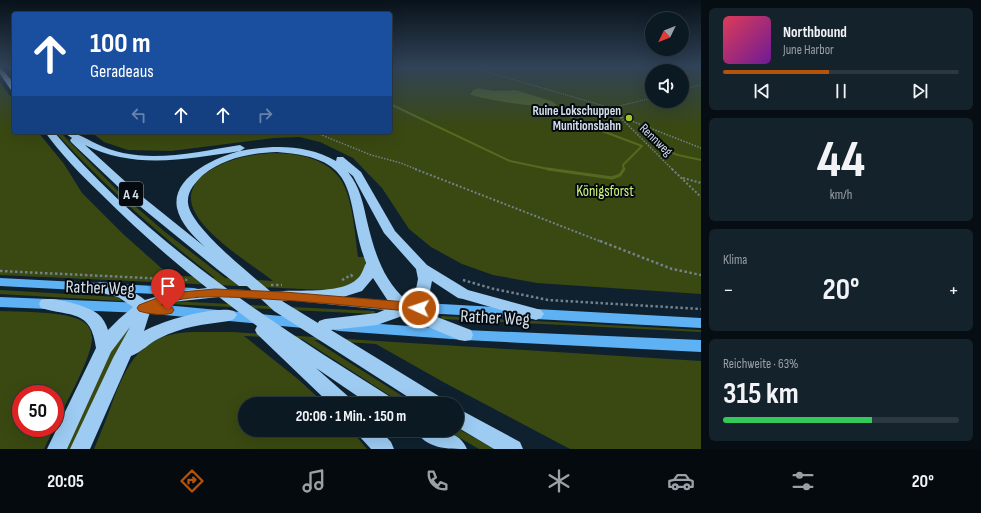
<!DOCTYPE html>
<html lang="de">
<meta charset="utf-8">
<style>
:root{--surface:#0b1923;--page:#14222b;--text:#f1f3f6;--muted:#9aa0a6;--line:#2b3841;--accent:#b45309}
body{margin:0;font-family:"Sofia Sans Condensed",sans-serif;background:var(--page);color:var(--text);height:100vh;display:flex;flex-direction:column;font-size:15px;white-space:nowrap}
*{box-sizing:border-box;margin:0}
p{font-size:13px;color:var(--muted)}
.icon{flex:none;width:22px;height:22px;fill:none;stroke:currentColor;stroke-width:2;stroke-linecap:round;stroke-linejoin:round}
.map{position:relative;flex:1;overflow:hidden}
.drawer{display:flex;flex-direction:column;gap:8px;padding:8px;background:#060e13;width:280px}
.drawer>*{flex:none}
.hud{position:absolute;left:12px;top:12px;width:380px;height:122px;border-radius:4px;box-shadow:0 4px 16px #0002,0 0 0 1px var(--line);background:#1a4fa0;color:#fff;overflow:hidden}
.needle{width:26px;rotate:227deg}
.controls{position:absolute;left:645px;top:12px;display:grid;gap:8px}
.controls a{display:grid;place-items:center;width:44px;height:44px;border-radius:50%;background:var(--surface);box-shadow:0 4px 16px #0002,0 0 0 1px var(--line);font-size:20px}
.speed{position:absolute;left:12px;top:385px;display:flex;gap:8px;font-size:20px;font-weight:700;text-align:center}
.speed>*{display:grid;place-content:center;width:52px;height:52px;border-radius:50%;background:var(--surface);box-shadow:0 4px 16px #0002,0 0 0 1px var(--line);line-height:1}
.speed .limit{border:6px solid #d22;background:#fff;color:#111}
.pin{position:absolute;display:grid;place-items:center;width:34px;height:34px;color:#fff;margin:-41px -17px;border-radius:50% 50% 50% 0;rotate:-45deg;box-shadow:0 0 4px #0007}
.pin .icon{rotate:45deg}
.me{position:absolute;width:44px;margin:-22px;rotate:273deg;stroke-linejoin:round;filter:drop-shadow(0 0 3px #0008)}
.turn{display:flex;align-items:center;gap:14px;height:84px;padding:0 12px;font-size:18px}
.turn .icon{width:52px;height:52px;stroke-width:2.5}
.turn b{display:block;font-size:28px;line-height:34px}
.lanes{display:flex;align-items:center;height:38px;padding:0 12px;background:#0003;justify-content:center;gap:20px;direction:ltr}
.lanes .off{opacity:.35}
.big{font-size:30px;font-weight:700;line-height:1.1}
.drawer .tile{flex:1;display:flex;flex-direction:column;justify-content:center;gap:6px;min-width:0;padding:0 14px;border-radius:6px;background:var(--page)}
.drawer .dial{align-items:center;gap:0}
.dial b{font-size:52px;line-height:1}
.song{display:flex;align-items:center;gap:12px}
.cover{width:48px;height:48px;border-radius:6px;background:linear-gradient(135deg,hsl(350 70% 55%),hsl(280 70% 35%))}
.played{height:4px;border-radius:2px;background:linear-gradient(90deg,var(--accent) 45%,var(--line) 45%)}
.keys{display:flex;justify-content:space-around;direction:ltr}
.heat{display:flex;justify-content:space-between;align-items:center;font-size:22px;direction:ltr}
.charge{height:6px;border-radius:3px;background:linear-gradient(90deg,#34c759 63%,var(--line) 0)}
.trip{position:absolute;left:238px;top:397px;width:226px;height:40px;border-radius:20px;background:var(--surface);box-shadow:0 4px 16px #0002,0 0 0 1px var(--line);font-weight:700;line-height:40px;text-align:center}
.tabs{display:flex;height:64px;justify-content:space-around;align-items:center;background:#040a0e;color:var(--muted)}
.tabs .icon{width:28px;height:28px}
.tabs .on{color:var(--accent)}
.tabs b{font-size:18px;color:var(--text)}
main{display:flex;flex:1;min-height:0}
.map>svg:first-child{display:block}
.green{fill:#3a4911;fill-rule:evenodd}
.water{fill:#556921}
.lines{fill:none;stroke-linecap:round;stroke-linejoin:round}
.stream-far1{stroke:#556921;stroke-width:2}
.stream{stroke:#556921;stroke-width:3}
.path-far3{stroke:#73818d;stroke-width:1;stroke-dasharray:1 1;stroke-linecap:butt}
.path-far2{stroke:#73818d;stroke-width:1.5;stroke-dasharray:1.5 1.5;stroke-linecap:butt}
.path-far1{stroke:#73818d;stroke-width:2;stroke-dasharray:2 2;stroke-linecap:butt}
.path{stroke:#73818d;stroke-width:2.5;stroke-dasharray:2.5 2.5;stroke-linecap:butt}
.major{fill:#5eb1f3;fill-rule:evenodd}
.highway{fill:#9dcbf2;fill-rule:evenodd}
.route{fill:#b45309;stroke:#753606}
.poi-dot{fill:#a2c929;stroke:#040a10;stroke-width:1.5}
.labels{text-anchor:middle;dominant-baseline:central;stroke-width:4;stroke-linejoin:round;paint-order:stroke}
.far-poi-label{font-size:13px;font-weight:bold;fill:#d4dfe9;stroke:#040a10;text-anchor:end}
.far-street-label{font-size:13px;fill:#d4dfe9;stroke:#040a10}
.shield{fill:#040a10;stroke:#969fa8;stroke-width:1}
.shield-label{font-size:14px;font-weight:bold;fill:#d4dfe9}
.park-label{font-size:15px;fill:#d1f57b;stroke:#040a10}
.near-street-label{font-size:18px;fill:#d4dfe9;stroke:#040a10}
</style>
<main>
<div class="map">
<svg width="701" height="449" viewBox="0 0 701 449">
<rect width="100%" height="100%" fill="#0f212f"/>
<!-- green -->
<path class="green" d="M390,66H701V294L537,283L493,275L462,264L431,247L409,229L382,188L353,158L320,142L299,137L274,138L171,151L128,150L104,142L91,132H390ZM652,71H682V101H652ZM479,88L497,92L510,90L552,101L554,107L483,98L470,92Z
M0,82L14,101V132H38L64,164L82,193L122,233L169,275L215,278C158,234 104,185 55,132H60L121,194L165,232L225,278L273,281C250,263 200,233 192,205C178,157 309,130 341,180C353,199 355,235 358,257H365V273L348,288L324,290L0,275Z
M0,290L118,297L122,301L0,294Z
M169,301L375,311L374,314L168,304Z
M0,311C20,312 65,311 82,321C88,324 92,331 92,338C92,358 64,406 55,425V394H21V428H54L44,449H0Z
M441,316L701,330V332L442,319Z
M133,322L74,449H64L106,356Z
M193,332H232L701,361V449H570L445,383L376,344L314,340L415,404H403L302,339L244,336L299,380L325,404H245V430H351L367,449H94C100,435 106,420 111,406C127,363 141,333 193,332Z
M457,428L494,449H479L446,430H457Z"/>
<!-- water -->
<path class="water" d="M479,88L494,91L515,90L552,101L557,105C551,110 477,99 470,94L473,90Z"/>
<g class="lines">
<!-- stream-far1 -->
<path class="stream-far1" d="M390,104L510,161L553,170
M554,107L581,123L642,146L623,165L624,170
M659,148L678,155L701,160"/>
<!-- stream -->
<path class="stream" d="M548,169L612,178L620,175L624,169"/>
<!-- path-far3 -->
<path class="path-far3" d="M467,66L611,108
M682,90L701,85
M611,108L615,112
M611,108L652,98"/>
<!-- path-far2 -->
<path class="path-far2" d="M614,111L673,170
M619,116L701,148
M314,132L371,155L401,163L418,170"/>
<!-- path-far1 -->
<path class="path-far1" d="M415,169L602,242
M672,169L701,197
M683,178L701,183"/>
<!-- path -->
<path class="path" d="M600,241L672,269L701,275
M0,271L189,280
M342,280L351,275L353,277
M463,280L494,289L548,300L701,309
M271,285H282"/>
<!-- major -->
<path class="major" d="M0,278L194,288L198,289L200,292L198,295L194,296L0,286Z
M222,289L290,292L294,293L296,296L294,299L290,300L222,297L218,296L216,293L218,290Z
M306,294L405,302L701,318V328L405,312L306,302L302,301L300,298L302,295Z
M0,297L143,303L303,318L308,319L309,323L308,327L303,328L143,313L0,307Z
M339,321L465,330L701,340V352L465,340L339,331L334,330L332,326L334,322Z"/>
<!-- highway -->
<path class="highway" d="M6,66H12L14,67V73Z
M0,68L2,69L14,83V90H11L0,74Z
M45,132H54C147,242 270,322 392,398L394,404H369L316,368L350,398L352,404H330L257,334L255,330L257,326L219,297L172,302L150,312L144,331C161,321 216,305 234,311L237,315L234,319L229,321C205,324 181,327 160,338C149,343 142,352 131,356L90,449H70L113,358L130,327L111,352L67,449H47L96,348C91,309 71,317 41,308L39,304L41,300C53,296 88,306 98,314C103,318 106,324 108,330L119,319L133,307L118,297L94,291L92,287L94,283C110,279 133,290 145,300L172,292L207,288C170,259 134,227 100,193C80,174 61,154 45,132Z
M63,132C77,132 84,138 97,144C105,148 114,151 123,153C161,161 202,151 240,145L245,148L240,151C273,145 306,144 336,161L337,157H343L361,172L395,231L427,265L468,290L541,310L544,314L541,318L536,320L463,299L458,298L432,281L430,291L417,307L432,315L471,330L473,335L471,340L465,341L459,340L421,324L405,315L377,325L331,330L442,398L444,404H419L274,311L247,286H239L217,269L131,199L71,142L70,140L72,138ZM85,145C134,170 188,159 240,151C216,157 171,177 177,208C180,223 194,237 205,247L139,194ZM277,152C366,158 343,200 366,263C363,269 362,275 357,279C343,293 304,290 284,291L279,292L277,297C257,279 190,228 188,203C187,191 195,183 203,175C224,158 251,153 277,152ZM348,172L353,176L384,233L416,269L418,279L416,289L406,300C382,279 374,250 367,221C363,203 360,187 348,172ZM373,278L388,301L394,306L377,313L325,319L319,321L318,323L282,301L340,298L362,291Z
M457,408L520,442L523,449H494L457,427Z
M357,430H380L391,442L394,449H371L360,437Z
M416,430C435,430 459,429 467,449C448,449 425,449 416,430Z"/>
</g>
<!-- sky -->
<linearGradient id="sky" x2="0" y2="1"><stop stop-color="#08121a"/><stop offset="0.52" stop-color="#314358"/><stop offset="1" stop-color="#314358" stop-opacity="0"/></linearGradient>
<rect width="701" height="128" fill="url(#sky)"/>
<!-- route -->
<path class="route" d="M215,289L284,292L419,303L423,305L425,308L423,311L419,312C363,307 307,301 251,298C222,297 188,294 161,305L172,307L174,310L172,313C163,316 148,314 139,311L137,308L139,305L170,293Z"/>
<!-- markers -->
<circle class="poi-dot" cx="629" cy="118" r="4"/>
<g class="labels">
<!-- far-poi labels -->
<g class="far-poi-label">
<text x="621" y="111">Ruine Lokschuppen<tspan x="621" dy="15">Munitionsbahn</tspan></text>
</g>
<!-- far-street labels -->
<g class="far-street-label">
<text transform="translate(656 140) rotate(44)">Rennweg</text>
</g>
<!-- shield labels -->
<rect class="shield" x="119" y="182" width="24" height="24" rx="3"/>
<g class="shield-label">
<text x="131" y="194">A 4</text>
</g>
<!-- park labels -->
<g class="park-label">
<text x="605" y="191">Königsforst</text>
</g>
<!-- near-street labels -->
<g class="near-street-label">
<text transform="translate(100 288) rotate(2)">Rather Weg</text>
<text transform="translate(495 318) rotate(3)">Rather Weg</text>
</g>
</g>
</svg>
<div class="controls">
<a><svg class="needle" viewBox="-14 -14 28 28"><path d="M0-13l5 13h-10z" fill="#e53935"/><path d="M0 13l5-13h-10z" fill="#9aa0a6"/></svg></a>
<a><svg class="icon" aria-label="sound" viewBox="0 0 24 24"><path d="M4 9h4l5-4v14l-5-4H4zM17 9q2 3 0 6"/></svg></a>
</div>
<div class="speed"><div class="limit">50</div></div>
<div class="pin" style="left:168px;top:310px;background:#d93025"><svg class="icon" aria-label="arrive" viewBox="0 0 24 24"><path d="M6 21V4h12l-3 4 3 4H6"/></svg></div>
<svg class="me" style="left:419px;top:308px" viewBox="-20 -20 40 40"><circle r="17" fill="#b45309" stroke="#fff" stroke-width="3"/><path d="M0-11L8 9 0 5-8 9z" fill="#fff"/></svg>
<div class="trip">20:06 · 1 Min. · 150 m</div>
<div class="hud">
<div class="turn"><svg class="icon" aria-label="ahead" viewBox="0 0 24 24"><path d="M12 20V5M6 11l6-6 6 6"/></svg><div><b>100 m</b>Geradeaus</div></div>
<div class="lanes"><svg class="icon off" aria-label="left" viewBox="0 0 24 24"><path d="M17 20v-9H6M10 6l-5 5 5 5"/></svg><svg class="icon" aria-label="ahead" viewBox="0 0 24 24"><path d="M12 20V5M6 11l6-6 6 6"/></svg><svg class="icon" aria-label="ahead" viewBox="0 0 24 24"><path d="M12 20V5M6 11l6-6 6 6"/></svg><svg class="icon off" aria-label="right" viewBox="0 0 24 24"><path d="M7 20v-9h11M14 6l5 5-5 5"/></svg></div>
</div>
</div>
<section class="drawer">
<div class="tile">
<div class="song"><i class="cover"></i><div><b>Northbound</b><p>June Harbor</p></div></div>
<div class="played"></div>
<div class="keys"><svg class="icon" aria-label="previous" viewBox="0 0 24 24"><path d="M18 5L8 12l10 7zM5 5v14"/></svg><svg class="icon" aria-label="pause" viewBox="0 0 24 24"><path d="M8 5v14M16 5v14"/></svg><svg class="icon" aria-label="next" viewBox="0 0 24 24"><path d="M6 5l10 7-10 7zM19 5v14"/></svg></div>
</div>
<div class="tile dial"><b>44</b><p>km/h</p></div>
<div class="tile"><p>Klima</p>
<div class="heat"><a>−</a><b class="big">20°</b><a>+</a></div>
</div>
<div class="tile"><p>Reichweite · 63%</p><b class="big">315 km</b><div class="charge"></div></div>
</section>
</main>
<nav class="tabs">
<b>20:05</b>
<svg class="icon on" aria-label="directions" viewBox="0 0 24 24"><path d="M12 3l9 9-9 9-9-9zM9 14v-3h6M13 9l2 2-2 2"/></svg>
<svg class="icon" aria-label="music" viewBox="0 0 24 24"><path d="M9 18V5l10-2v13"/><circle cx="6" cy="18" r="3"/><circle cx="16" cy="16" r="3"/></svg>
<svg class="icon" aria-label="phone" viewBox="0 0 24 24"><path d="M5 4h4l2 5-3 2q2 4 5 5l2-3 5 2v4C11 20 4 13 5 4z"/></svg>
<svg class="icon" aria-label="climate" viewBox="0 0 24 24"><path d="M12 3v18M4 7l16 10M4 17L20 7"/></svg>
<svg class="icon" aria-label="car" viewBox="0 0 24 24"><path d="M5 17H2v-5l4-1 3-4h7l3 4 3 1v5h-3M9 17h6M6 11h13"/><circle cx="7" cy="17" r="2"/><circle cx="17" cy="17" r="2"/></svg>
<svg class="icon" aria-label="filters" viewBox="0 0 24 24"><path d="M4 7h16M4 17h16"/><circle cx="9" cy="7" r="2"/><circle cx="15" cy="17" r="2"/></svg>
<b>20°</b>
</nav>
